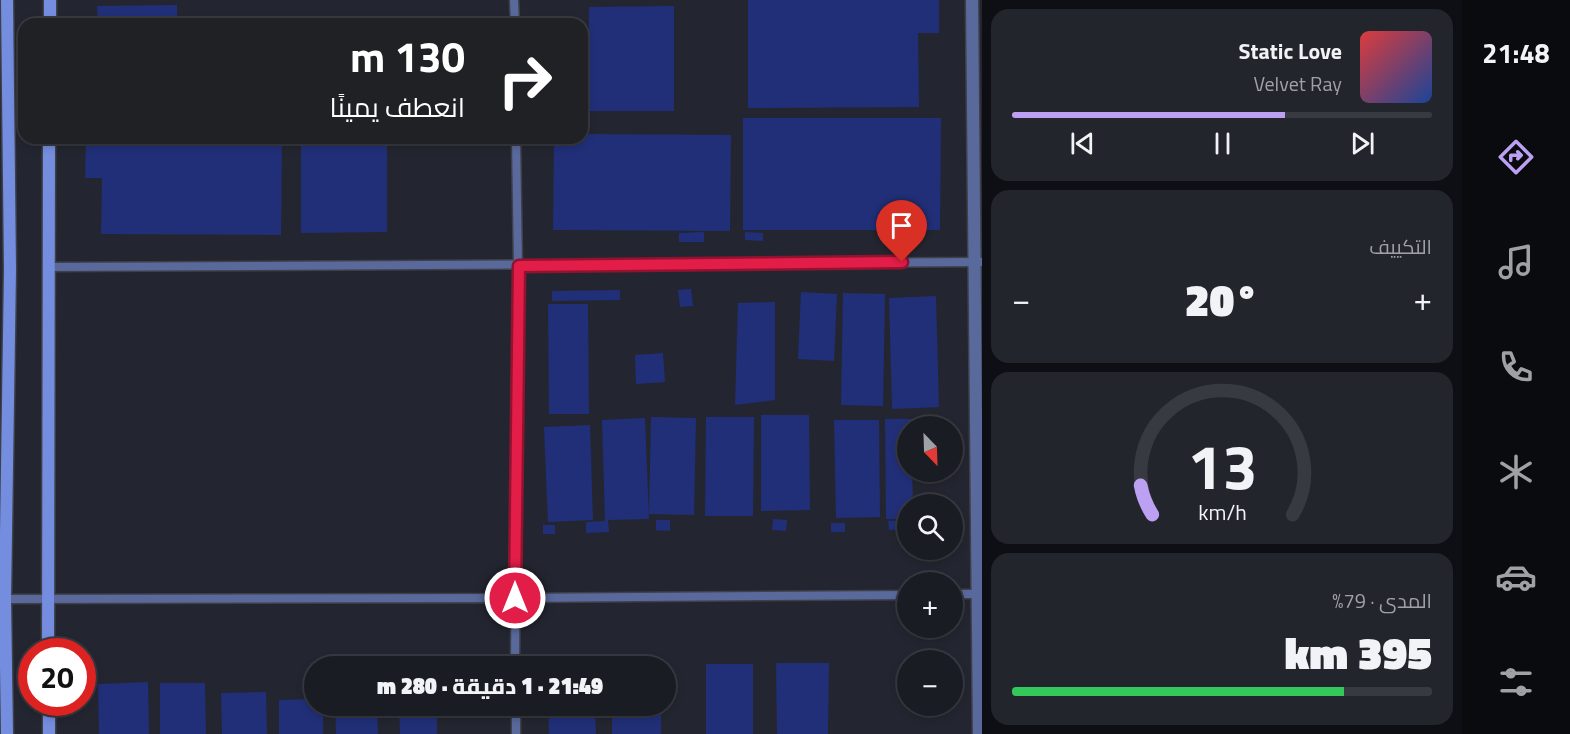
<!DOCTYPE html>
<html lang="ar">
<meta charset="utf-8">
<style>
:root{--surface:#1a1c24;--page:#23252c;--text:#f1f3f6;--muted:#9fa1a6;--line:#383a41;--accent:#bca0f2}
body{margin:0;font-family:"Titillium Web",Cairo,sans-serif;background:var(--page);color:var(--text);direction:rtl;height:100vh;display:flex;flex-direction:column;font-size:22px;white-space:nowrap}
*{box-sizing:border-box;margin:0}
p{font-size:20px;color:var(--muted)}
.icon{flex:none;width:33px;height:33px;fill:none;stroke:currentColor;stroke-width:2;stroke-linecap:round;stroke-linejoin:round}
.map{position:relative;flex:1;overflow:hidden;direction:ltr}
.sheet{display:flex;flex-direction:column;gap:9px;padding:9px;background:#0e0f14;width:480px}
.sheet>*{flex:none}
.guide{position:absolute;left:18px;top:18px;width:570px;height:126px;border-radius:18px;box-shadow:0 3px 9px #0003,0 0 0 2px var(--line);direction:rtl;background:#202124;color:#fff;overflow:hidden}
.needle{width:39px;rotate:157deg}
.fabs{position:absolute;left:897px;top:416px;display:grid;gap:12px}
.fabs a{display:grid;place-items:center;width:66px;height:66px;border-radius:50%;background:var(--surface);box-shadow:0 3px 9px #0003,0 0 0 2px var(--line);font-size:30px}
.speed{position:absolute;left:18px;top:638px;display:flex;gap:12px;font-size:30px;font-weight:700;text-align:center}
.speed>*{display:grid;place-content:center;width:78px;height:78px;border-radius:50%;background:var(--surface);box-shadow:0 3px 9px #0003,0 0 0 2px var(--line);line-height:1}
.speed .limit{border:9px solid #d22;background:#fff;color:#111}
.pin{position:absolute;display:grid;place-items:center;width:51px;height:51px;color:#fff;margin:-62px -26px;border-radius:50% 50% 50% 0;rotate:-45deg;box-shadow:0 0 6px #0007}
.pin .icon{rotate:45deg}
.me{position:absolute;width:66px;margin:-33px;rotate:0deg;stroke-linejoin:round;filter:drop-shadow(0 0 4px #0008)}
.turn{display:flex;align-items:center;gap:21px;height:126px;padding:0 24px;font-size:27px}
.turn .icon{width:78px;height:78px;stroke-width:2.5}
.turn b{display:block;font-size:42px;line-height:51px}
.big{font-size:45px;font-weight:800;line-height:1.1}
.sheet .widget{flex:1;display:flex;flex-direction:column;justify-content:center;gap:9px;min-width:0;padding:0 21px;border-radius:18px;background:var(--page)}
.sheet .dial{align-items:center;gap:0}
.dial svg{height:156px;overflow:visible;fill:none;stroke:var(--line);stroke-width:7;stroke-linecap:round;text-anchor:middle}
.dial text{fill:var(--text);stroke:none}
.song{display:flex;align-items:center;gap:18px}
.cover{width:72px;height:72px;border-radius:9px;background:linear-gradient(135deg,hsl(0 70% 55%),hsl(220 70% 35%))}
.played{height:6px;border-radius:3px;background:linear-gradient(90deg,var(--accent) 65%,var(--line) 65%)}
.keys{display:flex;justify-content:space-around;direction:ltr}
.heat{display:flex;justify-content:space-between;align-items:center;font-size:33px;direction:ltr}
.charge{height:9px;border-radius:4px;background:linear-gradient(90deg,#34c759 79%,var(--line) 0)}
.trip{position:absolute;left:304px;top:656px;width:372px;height:60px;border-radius:30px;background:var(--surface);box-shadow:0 3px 9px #0003,0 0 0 2px var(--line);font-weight:800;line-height:60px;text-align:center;direction:rtl}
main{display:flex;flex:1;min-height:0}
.tab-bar{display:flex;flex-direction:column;width:108px;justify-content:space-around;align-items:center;background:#0a0b0e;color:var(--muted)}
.tab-bar .icon{width:42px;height:42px}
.tab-bar .active{color:var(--accent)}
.tab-bar b{font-size:27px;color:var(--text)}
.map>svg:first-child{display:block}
.building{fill:#212f78}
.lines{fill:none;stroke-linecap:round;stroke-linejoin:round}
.lane-casing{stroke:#3e414a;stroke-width:11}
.street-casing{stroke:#3e414a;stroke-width:15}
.secondary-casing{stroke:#3e414a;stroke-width:15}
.lane{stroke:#59699c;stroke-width:8}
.street{stroke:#59699c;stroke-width:12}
.secondary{stroke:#748ddf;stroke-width:12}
.route-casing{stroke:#92132f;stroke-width:15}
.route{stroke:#e11d48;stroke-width:10}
</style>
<main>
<nav class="tab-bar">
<b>21:48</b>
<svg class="icon active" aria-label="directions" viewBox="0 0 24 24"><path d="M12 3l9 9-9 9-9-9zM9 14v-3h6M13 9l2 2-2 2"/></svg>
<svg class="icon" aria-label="music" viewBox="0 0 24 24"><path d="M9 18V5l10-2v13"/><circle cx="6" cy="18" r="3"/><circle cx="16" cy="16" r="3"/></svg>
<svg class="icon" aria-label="phone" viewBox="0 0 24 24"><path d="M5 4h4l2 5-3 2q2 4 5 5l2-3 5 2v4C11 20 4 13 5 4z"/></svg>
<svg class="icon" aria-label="climate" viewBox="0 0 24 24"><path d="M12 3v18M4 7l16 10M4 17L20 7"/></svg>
<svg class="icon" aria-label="car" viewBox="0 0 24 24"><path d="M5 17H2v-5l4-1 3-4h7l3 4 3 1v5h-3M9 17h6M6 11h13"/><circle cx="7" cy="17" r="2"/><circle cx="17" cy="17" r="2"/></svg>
<svg class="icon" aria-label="filters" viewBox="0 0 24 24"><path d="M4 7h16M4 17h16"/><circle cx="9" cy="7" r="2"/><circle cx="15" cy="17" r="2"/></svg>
</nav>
<section class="sheet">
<div class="widget">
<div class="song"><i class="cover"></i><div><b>Static Love</b><p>Velvet Ray</p></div></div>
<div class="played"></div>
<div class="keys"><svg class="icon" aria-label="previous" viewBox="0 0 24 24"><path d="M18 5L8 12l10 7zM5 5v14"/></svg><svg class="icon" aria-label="pause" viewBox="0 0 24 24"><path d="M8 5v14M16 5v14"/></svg><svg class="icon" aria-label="next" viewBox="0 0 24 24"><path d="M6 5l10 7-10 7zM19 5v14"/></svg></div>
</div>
<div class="widget"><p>التكييف</p>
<div class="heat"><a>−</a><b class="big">20°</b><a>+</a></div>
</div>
<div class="widget dial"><svg viewBox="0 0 100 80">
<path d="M14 69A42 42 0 1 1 86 69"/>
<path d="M14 69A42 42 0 0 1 8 54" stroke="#bca0f2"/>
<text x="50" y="56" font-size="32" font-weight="700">13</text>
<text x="50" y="72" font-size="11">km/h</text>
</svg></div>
<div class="widget"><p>المدى · 79%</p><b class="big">395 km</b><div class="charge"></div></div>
</section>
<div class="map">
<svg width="982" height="734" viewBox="0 0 982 734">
<rect width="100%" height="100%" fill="#232630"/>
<!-- building -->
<path class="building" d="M748,0H939V33H918L919,107L748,108Z
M177,5V24H98L97,6Z
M674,6V111H589V7Z
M743,118H941L940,230H743Z
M582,134L731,135L730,231L553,230L554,138H582Z
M86,138H282L281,235L101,234L102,178H85Z
M301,138H387V232L301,233Z
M704,232V242H679V233Z
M745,232L763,233V241L745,240Z
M691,289L693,306L680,307L678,290Z
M620,290V300L552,301V291Z
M801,292L837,294L834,361L798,359Z
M843,293L885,294L883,406L841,405Z
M936,296L939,407L892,409L889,298Z
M775,302V400L735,405L738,303Z
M548,304H588L589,414H549Z
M663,353L665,382L636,384L635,355Z
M761,415H809L810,510L761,511Z
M651,417L696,418L694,515L649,514Z
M706,417H754L753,516H705Z
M645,418L649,519L608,520L609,532L586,533V522L605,521L602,420Z
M885,419H935V426H908V471H912L913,504H908V519H886Z
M834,420H879L880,517L836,518Z
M590,425L593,520L548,522L544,427Z
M773,519L787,520L786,531L772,530Z
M656,520H670V531L656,530Z
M904,520V529L889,530L888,521Z
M831,523H845V532H831Z
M543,525H555V534H543Z
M776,663H829L828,734H777Z
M706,664H753V734H706Z
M148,682L149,734H99L98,684Z
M160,683H205L206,734H160Z
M266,692L267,734H222L221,693Z
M315,699V705H323V734H279V700Z
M335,705H377L378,734H336Z
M399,705H437V734H400Z
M548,705H595L596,734H549Z
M612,705H661V734H612Z"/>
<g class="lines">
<!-- lane casing -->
<g class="lane-casing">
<path id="lane" d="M514,0L515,24
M48,267L982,262
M952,594H982
M2,599L515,598L908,595
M515,666L518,266L516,138
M516,705V734"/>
</g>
<!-- street casing -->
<g class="street-casing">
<path id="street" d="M972,0L979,734"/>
</g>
<!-- secondary casing -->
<g class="secondary-casing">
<path id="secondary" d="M50,24V0
M48,651L49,138
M49,702V734
M7,734L5,599L10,270L7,0"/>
</g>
<!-- lane -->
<use href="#lane" class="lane"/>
<!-- street -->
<use href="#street" class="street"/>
<!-- secondary -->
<use href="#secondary" class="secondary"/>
</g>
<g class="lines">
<!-- route casing -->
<g class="route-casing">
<path id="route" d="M515,598L519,266L902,262"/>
</g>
<!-- route -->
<use href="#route" class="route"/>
</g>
</svg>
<div class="fabs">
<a><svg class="needle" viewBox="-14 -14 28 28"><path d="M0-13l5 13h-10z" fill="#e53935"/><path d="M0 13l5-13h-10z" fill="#9fa1a6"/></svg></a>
<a><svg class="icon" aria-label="search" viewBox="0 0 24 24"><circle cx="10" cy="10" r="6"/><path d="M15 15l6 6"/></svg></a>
<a>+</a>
<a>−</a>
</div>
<div class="speed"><div class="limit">20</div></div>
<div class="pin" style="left:902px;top:262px;background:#d93025"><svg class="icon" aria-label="arrive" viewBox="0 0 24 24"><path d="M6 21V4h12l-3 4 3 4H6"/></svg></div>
<svg class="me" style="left:515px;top:598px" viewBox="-20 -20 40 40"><circle r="17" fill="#e11d48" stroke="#fff" stroke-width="3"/><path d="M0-11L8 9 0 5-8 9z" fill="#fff"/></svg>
<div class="trip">21:49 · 1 دقيقة · 280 m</div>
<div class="guide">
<div class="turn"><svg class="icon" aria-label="right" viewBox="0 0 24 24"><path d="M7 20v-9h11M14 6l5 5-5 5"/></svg><div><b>130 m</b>انعطف يمينًا</div></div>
</div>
</div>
</main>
